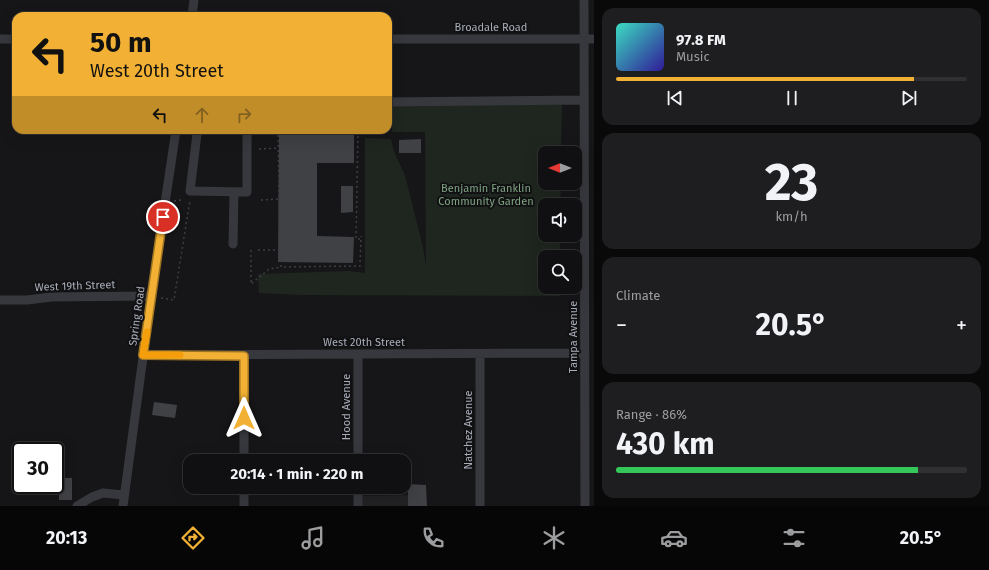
<!DOCTYPE html>
<meta charset="utf-8">
<style>
:root{--surface:#101012;--page:#1e1e20;--text:#f1f3f6;--muted:#9c9d9f;--line:#303032;--accent:#f2b134}
body{margin:0;font-family:"Fira Sans",sans-serif;background:var(--page);color:var(--text);height:100vh;display:flex;flex-direction:column;font-size:15px;white-space:nowrap}
*{box-sizing:border-box;margin:0}
p{font-size:13px;color:var(--muted)}
.icon{flex:none;width:22px;height:22px;fill:none;stroke:currentColor;stroke-width:2;stroke-linecap:round;stroke-linejoin:round}
.map{position:relative;flex:1;overflow:hidden}
.drawer{display:flex;flex-direction:column;gap:8px;padding:8px;background:#09090a;width:395px}
.drawer>*{flex:none}
.hud{position:absolute;left:12px;top:12px;width:380px;height:122px;border-radius:12px;box-shadow:0 4px 16px #0002,0 0 0 1px var(--line);background:#f2b134;color:#111;overflow:hidden}
.needle{width:26px;rotate:270deg}
.tools{position:absolute;left:538px;top:146px;display:grid;gap:8px}
.tools a{display:grid;place-items:center;width:44px;height:44px;border-radius:8px;background:var(--surface);box-shadow:0 4px 16px #0002,0 0 0 1px var(--line);font-size:20px}
.speed{position:absolute;left:12px;top:442px;display:flex;gap:8px;font-size:20px;font-weight:700;text-align:center}
.speed>*{display:grid;place-content:center;width:52px;height:52px;border-radius:50%;background:var(--surface);box-shadow:0 4px 16px #0002,0 0 0 1px var(--line);line-height:1}
.speed .limit{border:2px solid #111;border-radius:6px;background:#fff;color:#111}
.pin{position:absolute;display:grid;place-items:center;width:34px;height:34px;color:#fff;margin:-17px;border:2px solid #fff;border-radius:50%;box-shadow:0 1px 4px #0007}
.me{position:absolute;width:44px;margin:-22px;rotate:0deg;stroke-linejoin:round;filter:drop-shadow(0 0 3px #0008)}
.turn{display:flex;align-items:center;gap:14px;height:84px;padding:0 12px;font-size:18px}
.turn .icon{width:52px;height:52px;stroke-width:2.5}
.turn b{display:block;font-size:28px;line-height:34px}
.lanes{display:flex;align-items:center;height:38px;padding:0 12px;background:#0003;justify-content:center;gap:20px;direction:ltr}
.lanes .off{opacity:.35}
.big{font-size:30px;font-weight:700;line-height:1.1}
.drawer .widget{flex:1;display:flex;flex-direction:column;justify-content:center;gap:6px;min-width:0;padding:0 14px;border-radius:12px;background:var(--page)}
.drawer .dial{align-items:center;gap:0}
.dial b{font-size:52px;line-height:1}
.song{display:flex;align-items:center;gap:12px}
.cover{width:48px;height:48px;border-radius:6px;background:linear-gradient(135deg,hsl(170 70% 55%),hsl(250 70% 35%))}
.played{height:4px;border-radius:2px;background:linear-gradient(90deg,var(--accent) 85%,var(--line) 85%)}
.keys{display:flex;justify-content:space-around;direction:ltr}
.heat{display:flex;justify-content:space-between;align-items:center;font-size:22px;direction:ltr}
.charge{height:6px;border-radius:3px;background:linear-gradient(90deg,#34c759 86%,var(--line) 0)}
.trip{position:absolute;left:183px;top:454px;width:228px;height:40px;border-radius:12px;background:var(--surface);box-shadow:0 4px 16px #0002,0 0 0 1px var(--line);font-weight:700;line-height:40px;text-align:center}
.tabs{display:flex;height:64px;justify-content:space-around;align-items:center;background:#060607;color:var(--muted)}
.tabs .icon{width:28px;height:28px}
.tabs .selected{color:var(--accent)}
.tabs b{font-size:18px;color:var(--text)}
main{display:flex;flex:1;min-height:0}
.map>svg:first-child{display:block}
.built{fill:#222225}
.green{fill:#1e261f}
.building{fill:#404145}
.lines{fill:none;stroke-linecap:round;stroke-linejoin:round}
.path{stroke:#3d3f44;stroke-width:1.5;stroke-dasharray:2 3;stroke-linecap:butt}
.minor{stroke:#37383d;stroke-width:9}
.route-casing{stroke:#9d7322;stroke-width:10}
.route{stroke:#f2b134;stroke-width:7}
.slow{stroke:#f59e0b;stroke-width:7}
.labels{text-anchor:middle;dominant-baseline:central;stroke-width:4;stroke-linejoin:round;paint-order:stroke}
.street-label{font-size:11px;fill:#a8adb8;stroke:#111113}
.park-label{font-size:11px;fill:#7fa381;stroke:#111113}
</style>
<main>
<div class="map">
<svg width="594" height="506" viewBox="0 0 594 506">
<rect width="100%" height="100%" fill="#161618"/>
<!-- built -->
<path class="built" d="M418,495V506H358V496Z"/>
<!-- green -->
<path class="green" d="M562,104L561,153H545V183H561L560,205H545V235H560V257H545V287H560V296L302,295L259,293L258,274L349,271L365,273V138L391,139L394,152L405,175L423,247L426,267L425,132H392L393,106Z"/>
<!-- building -->
<path class="building" d="M279,134L354,135V163H317V236L354,237L353,263L278,262Z
M421,139V153H399V140Z
M341,186H353V212L341,213Z
M154,402L177,405L175,418L152,415Z
M62,478H72V500H59V489L63,488Z
M408,484L426,485L427,506H408Z"/>
<g class="lines">
<!-- path -->
<path class="path" d="M278,130L358,131L356,239H361
M259,149L279,148
M261,200L279,199
M174,201L181,200
M251,250V284L269,269L281,267
M258,250H280L278,130
M280,250L281,267L360,266L361,236
M161,298L174,300L190,200"/>
<!-- minor -->
<path class="minor" d="M584,0L585,506
M192,16L194,0
M0,39H16
M388,39H594
M388,102L584,100
M200,130L197,134L190,191L247,192V130
M233,244L234,192
M0,300H27L52,297L151,296
M480,354V506
M143,355C291,355 438,353 585,353
M244,356V461
M358,461V354
M244,487V506
M77,506L92,497L103,493L124,495
M123,506L152,290L176,130
M358,506V487"/>
</g>
<g class="lines">
<!-- route casing -->
<g class="route-casing">
<path id="route" d="M163,217L143,355L244,356V418"/>
</g>
<!-- route -->
<use href="#route" class="route"/>
<!-- slow -->
<path class="slow" d="M147,332L143,355H180"/>
</g>
<g class="labels">
<!-- street labels -->
<g class="street-label">
<text x="491" y="27">Broadale Road</text>
<text transform="translate(75 286) rotate(-2)">West 19th Street</text>
<text transform="translate(137 316) rotate(-82)">Spring Road</text>
<text transform="translate(573 337) rotate(-90)">Tampa Avenue</text>
<text x="364" y="342">West 20th Street</text>
<text transform="translate(346 407) rotate(-90)">Hood Avenue</text>
<text transform="translate(468 430) rotate(-90)">Natchez Avenue</text>
</g>
<!-- park labels -->
<g class="park-label">
<text x="486" y="188">Benjamin Franklin<tspan x="486" dy="13">Community Garden</tspan></text>
</g>
</g>
</svg>
<div class="tools">
<a><svg class="needle" viewBox="-14 -14 28 28"><path d="M0-13l5 13h-10z" fill="#e53935"/><path d="M0 13l5-13h-10z" fill="#9c9d9f"/></svg></a>
<a><svg class="icon" aria-label="sound" viewBox="0 0 24 24"><path d="M4 9h4l5-4v14l-5-4H4zM17 9q2 3 0 6"/></svg></a>
<a><svg class="icon" aria-label="search" viewBox="0 0 24 24"><circle cx="10" cy="10" r="6"/><path d="M15 15l6 6"/></svg></a>
</div>
<div class="speed"><div class="limit">30</div></div>
<div class="pin" style="left:163px;top:217px;background:#d93025"><svg class="icon" aria-label="arrive" viewBox="0 0 24 24"><path d="M6 21V4h12l-3 4 3 4H6"/></svg></div>
<svg class="me" style="left:244px;top:418px" viewBox="-20 -20 40 40"><path d="M0-17L14 15 0 8-14 15z" fill="#f2b134" stroke="#fff" stroke-width="4"/></svg>
<div class="trip">20:14 · 1 min · 220 m</div>
<div class="hud">
<div class="turn"><svg class="icon" aria-label="left" viewBox="0 0 24 24"><path d="M17 20v-9H6M10 6l-5 5 5 5"/></svg><div><b>50 m</b>West 20th Street</div></div>
<div class="lanes"><svg class="icon" aria-label="left" viewBox="0 0 24 24"><path d="M17 20v-9H6M10 6l-5 5 5 5"/></svg><svg class="icon off" aria-label="ahead" viewBox="0 0 24 24"><path d="M12 20V5M6 11l6-6 6 6"/></svg><svg class="icon off" aria-label="right" viewBox="0 0 24 24"><path d="M7 20v-9h11M14 6l5 5-5 5"/></svg></div>
</div>
</div>
<section class="drawer">
<div class="widget">
<div class="song"><i class="cover"></i><div><b>97.8 FM</b><p>Music</p></div></div>
<div class="played"></div>
<div class="keys"><svg class="icon" aria-label="previous" viewBox="0 0 24 24"><path d="M18 5L8 12l10 7zM5 5v14"/></svg><svg class="icon" aria-label="pause" viewBox="0 0 24 24"><path d="M8 5v14M16 5v14"/></svg><svg class="icon" aria-label="next" viewBox="0 0 24 24"><path d="M6 5l10 7-10 7zM19 5v14"/></svg></div>
</div>
<div class="widget dial"><b>23</b><p>km/h</p></div>
<div class="widget"><p>Climate</p>
<div class="heat"><a>−</a><b class="big">20.5°</b><a>+</a></div>
</div>
<div class="widget"><p>Range · 86%</p><b class="big">430 km</b><div class="charge"></div></div>
</section>
</main>
<nav class="tabs">
<b>20:13</b>
<svg class="icon selected" aria-label="directions" viewBox="0 0 24 24"><path d="M12 3l9 9-9 9-9-9zM9 14v-3h6M13 9l2 2-2 2"/></svg>
<svg class="icon" aria-label="music" viewBox="0 0 24 24"><path d="M9 18V5l10-2v13"/><circle cx="6" cy="18" r="3"/><circle cx="16" cy="16" r="3"/></svg>
<svg class="icon" aria-label="phone" viewBox="0 0 24 24"><path d="M5 4h4l2 5-3 2q2 4 5 5l2-3 5 2v4C11 20 4 13 5 4z"/></svg>
<svg class="icon" aria-label="climate" viewBox="0 0 24 24"><path d="M12 3v18M4 7l16 10M4 17L20 7"/></svg>
<svg class="icon" aria-label="car" viewBox="0 0 24 24"><path d="M5 17H2v-5l4-1 3-4h7l3 4 3 1v5h-3M9 17h6M6 11h13"/><circle cx="7" cy="17" r="2"/><circle cx="17" cy="17" r="2"/></svg>
<svg class="icon" aria-label="filters" viewBox="0 0 24 24"><path d="M4 7h16M4 17h16"/><circle cx="9" cy="7" r="2"/><circle cx="15" cy="17" r="2"/></svg>
<b>20.5°</b>
</nav>
